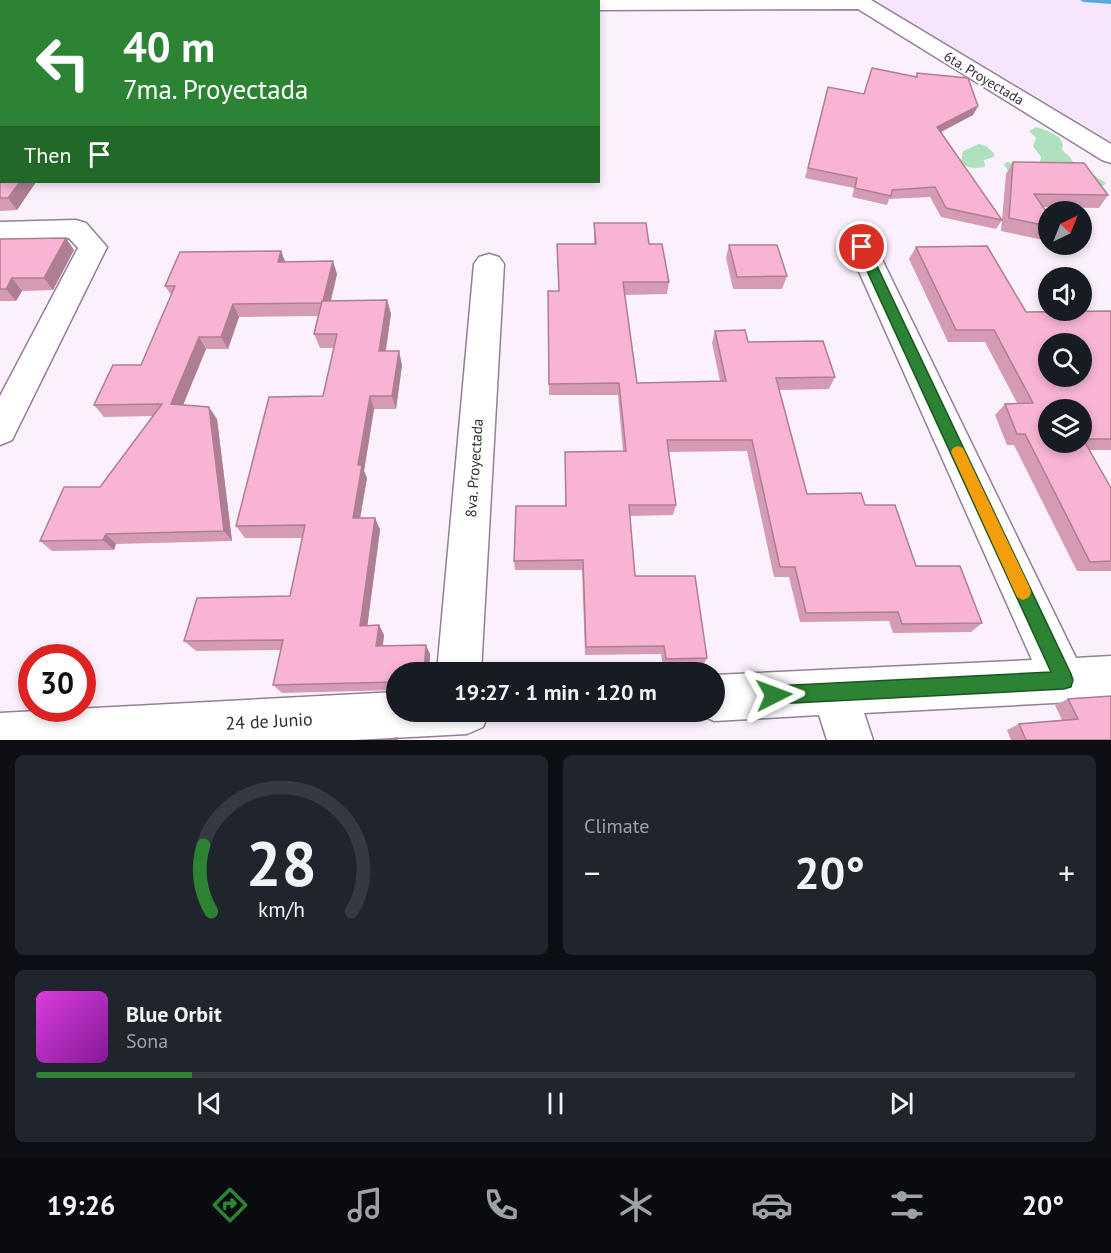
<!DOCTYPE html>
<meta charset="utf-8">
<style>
:root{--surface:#171b24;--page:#20242c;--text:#f1f3f6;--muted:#9ea1a6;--line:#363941;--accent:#2b8333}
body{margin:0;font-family:"PT Sans",sans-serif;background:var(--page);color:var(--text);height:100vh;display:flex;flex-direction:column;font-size:22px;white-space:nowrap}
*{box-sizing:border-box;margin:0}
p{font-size:20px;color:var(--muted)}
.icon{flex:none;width:33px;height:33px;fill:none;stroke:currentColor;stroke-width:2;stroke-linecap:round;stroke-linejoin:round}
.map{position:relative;height:740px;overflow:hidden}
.sheet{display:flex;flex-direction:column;gap:15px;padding:15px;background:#0d0f14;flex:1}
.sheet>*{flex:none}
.top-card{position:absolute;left:0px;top:0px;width:600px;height:183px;box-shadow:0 3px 9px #0003;background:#2b8333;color:#fff;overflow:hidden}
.needle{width:39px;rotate:43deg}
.buttons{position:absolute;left:1038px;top:201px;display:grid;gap:12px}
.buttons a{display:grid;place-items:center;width:54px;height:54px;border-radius:50%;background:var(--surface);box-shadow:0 3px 9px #0003;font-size:30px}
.speed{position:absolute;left:18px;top:644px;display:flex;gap:12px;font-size:30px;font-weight:700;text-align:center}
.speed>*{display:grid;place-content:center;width:78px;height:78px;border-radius:50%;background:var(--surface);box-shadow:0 3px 9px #0003;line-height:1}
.speed .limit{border:9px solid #d22;background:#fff;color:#111}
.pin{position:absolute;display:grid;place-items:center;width:51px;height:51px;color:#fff;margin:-26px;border:3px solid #fff;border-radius:50%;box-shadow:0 2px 6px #0007}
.me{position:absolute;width:66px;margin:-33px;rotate:87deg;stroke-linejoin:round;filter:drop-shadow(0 0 4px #0008)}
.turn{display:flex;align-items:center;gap:21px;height:126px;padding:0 24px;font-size:27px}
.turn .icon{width:78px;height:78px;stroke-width:2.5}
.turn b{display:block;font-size:42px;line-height:51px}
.then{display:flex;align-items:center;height:57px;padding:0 24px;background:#0003;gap:12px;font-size:22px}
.big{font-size:45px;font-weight:600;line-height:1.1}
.sheet .tile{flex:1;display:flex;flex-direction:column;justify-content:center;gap:9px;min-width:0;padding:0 21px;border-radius:9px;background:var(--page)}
.sheet .dial{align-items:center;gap:0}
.dial svg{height:156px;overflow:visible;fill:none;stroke:var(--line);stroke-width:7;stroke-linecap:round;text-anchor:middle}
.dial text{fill:var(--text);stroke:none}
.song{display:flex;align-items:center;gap:18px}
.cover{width:72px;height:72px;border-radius:9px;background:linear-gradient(135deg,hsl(300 70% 55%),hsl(290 70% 35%))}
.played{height:6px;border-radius:3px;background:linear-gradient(90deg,var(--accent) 15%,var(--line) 15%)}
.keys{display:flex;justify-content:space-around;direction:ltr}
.heat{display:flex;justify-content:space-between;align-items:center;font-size:33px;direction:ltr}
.sheet .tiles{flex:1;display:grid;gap:15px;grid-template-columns:1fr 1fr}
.tile:last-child{grid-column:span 2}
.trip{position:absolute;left:386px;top:662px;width:339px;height:60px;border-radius:30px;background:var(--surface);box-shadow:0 3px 9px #0003;font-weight:600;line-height:60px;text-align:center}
.menu{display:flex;height:96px;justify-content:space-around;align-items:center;background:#090b0e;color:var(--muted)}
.menu .icon{width:42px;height:42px}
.menu .current{color:var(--accent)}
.menu b{font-size:27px;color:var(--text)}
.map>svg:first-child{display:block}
.built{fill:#f7e5fb}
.green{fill:#afe1be}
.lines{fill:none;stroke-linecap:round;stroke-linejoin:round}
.stream{fill:#58a9dc;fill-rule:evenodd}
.minor-casing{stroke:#947e9a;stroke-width:3}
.minor{fill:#fff;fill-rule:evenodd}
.wall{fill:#d59bb5}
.shaded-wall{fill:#ae7e93}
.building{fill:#f8b4d2;stroke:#ae7e93;stroke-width:1.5;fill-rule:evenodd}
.route{fill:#2b8333;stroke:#1c5521;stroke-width:1.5}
.slow{fill:#f59e0b}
.labels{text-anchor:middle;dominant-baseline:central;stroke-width:4.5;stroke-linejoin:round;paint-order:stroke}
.far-street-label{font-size:14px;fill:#342b36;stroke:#fff}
.street-label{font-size:15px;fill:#342b36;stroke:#fff}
.near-street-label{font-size:18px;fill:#342b36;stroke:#fff}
</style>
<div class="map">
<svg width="1111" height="740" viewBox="0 0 1111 740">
<rect width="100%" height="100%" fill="#fbf1fd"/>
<!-- built -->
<path class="built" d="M871,0H1111V141L985,66Z"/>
<!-- green -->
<path class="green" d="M1036,127L1048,131L1059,137L1063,144L1062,150L1071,158L1072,161L1106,183L1103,186L1090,182L1010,173L1004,165L1006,162L1039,166L1041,157L1033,146L1036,138L1029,131Z
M979,144L986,146L994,153V157L984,160L985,167C976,168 967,170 961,161L963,151Z"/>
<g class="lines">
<!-- stream -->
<path class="stream" d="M1080,0H1111V4L1084,2Z"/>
<!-- minor casing -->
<g class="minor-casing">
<path id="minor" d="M16,0H36L15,2Z
M591,0H871L1111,144V163L1102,160L858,9L598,10V2H590Z
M0,1L3,2H2V13Z
M2,97V113H0V98Z
M76,220L86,223L107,247L12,440L0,445V396L78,248L69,238L0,240V222Z
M862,237L872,240L876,247L1076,658L1111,656V700L864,713L873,740H827L819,715L714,721L698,714L697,711H714V675L1032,660L848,247L852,240Z
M489,254L499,257L504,264L481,672H437L474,264L479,257Z
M396,692V711H490L483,727L467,734L354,740H0V713Z"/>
</g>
<!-- minor -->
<use href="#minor" class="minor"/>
</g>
<!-- wall -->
<path class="wall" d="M917,73L978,106L973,115L941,132L1002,220L996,229L941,217L930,197L889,199L887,205L852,197L854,188L805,178L828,87L864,94L916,77Z
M0,145L2,182H36L17,210L0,211Z
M1013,162L1108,195L1099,208L1043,207L1048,214V241L1001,231L1006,174Z
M594,223L649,244L669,282L667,294L625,295L637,383L720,381L712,343L715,331L748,342L835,377L829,389L779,390L807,494L865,505L916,566L982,623L971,632L893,633L889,621L800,622L789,577H774L747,451L669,452L676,505L673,515L630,516L635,576L707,658L703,666L663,667L661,654L585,655L582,570H515L514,561L565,506V452L623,451L618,395H549L548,291H558L594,244Z
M0,239L74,250L53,290L22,291L16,301H0Z
M729,245L787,276L782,289H733L726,258Z
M916,247L1026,312L1111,311V450H1089L1111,488V571H1077L1014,445H1007L995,415L1005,404L1017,403L985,342H948L909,259Z
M281,251L285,262L337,274L331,301L387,300L391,314L386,351L402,365L396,409H374L364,471L367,478L360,518H375L380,530L367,626L379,625L384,635L383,646L430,654L429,672H396V690L282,693L273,685L281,650L196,651L184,641L290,596L303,538H245L236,526L323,396L334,348H320L314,334L318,316L239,317L228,349H206L183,405L217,419L232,541L116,544L114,550L52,551L40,541L100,487L153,416L104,417L94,405L141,365L171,295L165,286Z
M1068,699L1111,740H1011L1007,730L1019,724L1062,720L1055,705Z"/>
<!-- shaded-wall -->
<path class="shaded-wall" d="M978,106L973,115L933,136L937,127Z
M20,182H36L17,210L8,198Z
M66,238L74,250L53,290L44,278Z
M281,251L286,264L278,262Z
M333,261L337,274L327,315L323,303Z
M12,278L22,291L16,301L6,289Z
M387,300L391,314L383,365L379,351Z
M233,304L239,317L228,349L221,337Z
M199,337L206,349L179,415L171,404Z
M399,351L402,365L396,409L392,396Z
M370,396L374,409L364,471L367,478L358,530L353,518L358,465Z
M209,407L217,419L232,541L224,531Z
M375,518L380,530L366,636L360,626Z
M106,534L116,544L114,550L103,540Z
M379,625L384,635L381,656L376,646Z
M426,645L430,654L429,672H424Z"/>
<!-- building -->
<path class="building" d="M245,0H365V2H244Z
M872,68L917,77V73L968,78L978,106L937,127L1002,220L946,208L935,187L892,190L891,196L855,188L857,178L808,168L828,87L864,94Z
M0,145H2V182H20L8,198H0Z
M1013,162L1084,163L1108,195L1034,194L1048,214V226L1009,218Z
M594,223H646L649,244H662L669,282H623L637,383L726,381L715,331L745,330L748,342L823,341L835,377L776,378L807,494L861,493L865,505H895L916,566H960L982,623L902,624L898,612L806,613L795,567H780L752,440H667L676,505H629L635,576H695L707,658L666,659L664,646L586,647L583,560L514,561L516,506H566L565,452L626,451L619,383L549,384L548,291H559L557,244H596Z
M66,238L44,278H12L6,289H0V239Z
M729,245H777L787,276L737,277Z
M987,246L1026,312L1111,311V439H1083L1111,488V561L1090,562L1025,434H1017L1005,404L1033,403L994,330H956L916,247ZM1048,344H1082V376H1048ZM1048,410H1082V442H1048Z
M281,251L278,262L333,261L323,301H322L321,303L233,304L221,337H199L171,404L209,407L224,531L106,534L103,540L40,541L64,487H100L162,404L94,405L113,365H141L175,286H165L180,252Z
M387,300L379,351H399L392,396H370L358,465H362L353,518H375L360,626L379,625L376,646L426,645L424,672H396V682L273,685L283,640L184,641L197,598L290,596L305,525L236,526L269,397L323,396L337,334H314L322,301Z
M1111,696V740H1026L1019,724L1078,719L1068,699Z
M397,738V740H385Z"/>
<!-- route -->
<path class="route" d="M862,243L868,247L1071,674L1073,680L1071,687L1064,689L774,704L768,702L765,695L768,688L774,686L1051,672L856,247Z"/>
<!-- slow -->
<path class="slow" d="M958,446L963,448L1029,586L1031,592L1029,597L1023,600L1017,597L951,452L953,448Z"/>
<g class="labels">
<!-- far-street labels -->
<g class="far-street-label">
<text transform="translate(984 78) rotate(31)">6ta. Proyectada</text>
</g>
<!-- street labels -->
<g class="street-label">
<text transform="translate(474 468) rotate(-86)">8va. Proyectada</text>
</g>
<!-- near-street labels -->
<g class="near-street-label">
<text transform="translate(269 721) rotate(-3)">24 de Junio</text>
</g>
</g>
</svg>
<div class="buttons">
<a><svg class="needle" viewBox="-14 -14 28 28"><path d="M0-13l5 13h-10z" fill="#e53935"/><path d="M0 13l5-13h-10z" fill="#9ea1a6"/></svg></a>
<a><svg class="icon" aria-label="sound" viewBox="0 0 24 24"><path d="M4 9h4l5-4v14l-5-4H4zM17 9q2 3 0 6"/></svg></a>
<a><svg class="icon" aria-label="search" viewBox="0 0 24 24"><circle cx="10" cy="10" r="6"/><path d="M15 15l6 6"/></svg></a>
<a><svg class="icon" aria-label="layers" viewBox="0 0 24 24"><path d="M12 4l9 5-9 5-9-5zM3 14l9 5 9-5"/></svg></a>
</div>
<div class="speed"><div class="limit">30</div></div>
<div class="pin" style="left:862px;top:247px;background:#d93025"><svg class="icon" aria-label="arrive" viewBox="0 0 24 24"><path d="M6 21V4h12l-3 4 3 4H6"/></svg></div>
<svg class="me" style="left:774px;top:695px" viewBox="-20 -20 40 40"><path d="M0-17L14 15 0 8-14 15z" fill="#2b8333" stroke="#fff" stroke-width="4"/></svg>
<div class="trip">19:27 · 1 min · 120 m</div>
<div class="top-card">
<div class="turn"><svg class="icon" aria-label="left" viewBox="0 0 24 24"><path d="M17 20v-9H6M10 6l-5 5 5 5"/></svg><div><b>40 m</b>7ma. Proyectada</div></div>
<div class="then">Then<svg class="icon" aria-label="arrive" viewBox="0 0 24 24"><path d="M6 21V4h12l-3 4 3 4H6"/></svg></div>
</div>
</div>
<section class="sheet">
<div class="tiles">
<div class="tile dial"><svg viewBox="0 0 100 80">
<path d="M14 69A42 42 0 1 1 86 69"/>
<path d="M14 69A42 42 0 0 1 10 35" stroke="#2b8333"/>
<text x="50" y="56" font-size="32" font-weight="700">28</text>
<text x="50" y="72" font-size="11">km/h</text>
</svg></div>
<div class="tile"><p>Climate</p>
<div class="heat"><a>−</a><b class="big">20°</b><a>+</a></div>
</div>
<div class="tile">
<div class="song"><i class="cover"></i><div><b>Blue Orbit</b><p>Sona</p></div></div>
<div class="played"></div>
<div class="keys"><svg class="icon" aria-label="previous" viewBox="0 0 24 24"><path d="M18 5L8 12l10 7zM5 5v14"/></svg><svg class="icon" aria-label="pause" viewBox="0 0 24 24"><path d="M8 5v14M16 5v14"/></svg><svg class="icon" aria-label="next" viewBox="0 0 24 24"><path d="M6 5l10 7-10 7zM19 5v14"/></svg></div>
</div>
</div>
</section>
<nav class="menu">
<b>19:26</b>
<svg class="icon current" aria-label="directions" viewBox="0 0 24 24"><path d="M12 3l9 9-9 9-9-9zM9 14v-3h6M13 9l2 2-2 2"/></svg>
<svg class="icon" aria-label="music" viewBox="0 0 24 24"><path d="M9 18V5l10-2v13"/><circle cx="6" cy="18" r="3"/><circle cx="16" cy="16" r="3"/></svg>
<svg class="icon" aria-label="phone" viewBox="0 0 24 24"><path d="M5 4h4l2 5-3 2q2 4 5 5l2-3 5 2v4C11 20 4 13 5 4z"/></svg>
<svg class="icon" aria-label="climate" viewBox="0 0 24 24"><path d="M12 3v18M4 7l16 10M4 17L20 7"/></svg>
<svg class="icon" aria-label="car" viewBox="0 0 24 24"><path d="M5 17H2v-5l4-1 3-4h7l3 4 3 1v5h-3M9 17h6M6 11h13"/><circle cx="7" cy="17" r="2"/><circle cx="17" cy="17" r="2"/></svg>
<svg class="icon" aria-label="filters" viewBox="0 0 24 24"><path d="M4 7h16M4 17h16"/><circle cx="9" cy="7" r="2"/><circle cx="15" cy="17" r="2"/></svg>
<b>20°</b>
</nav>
